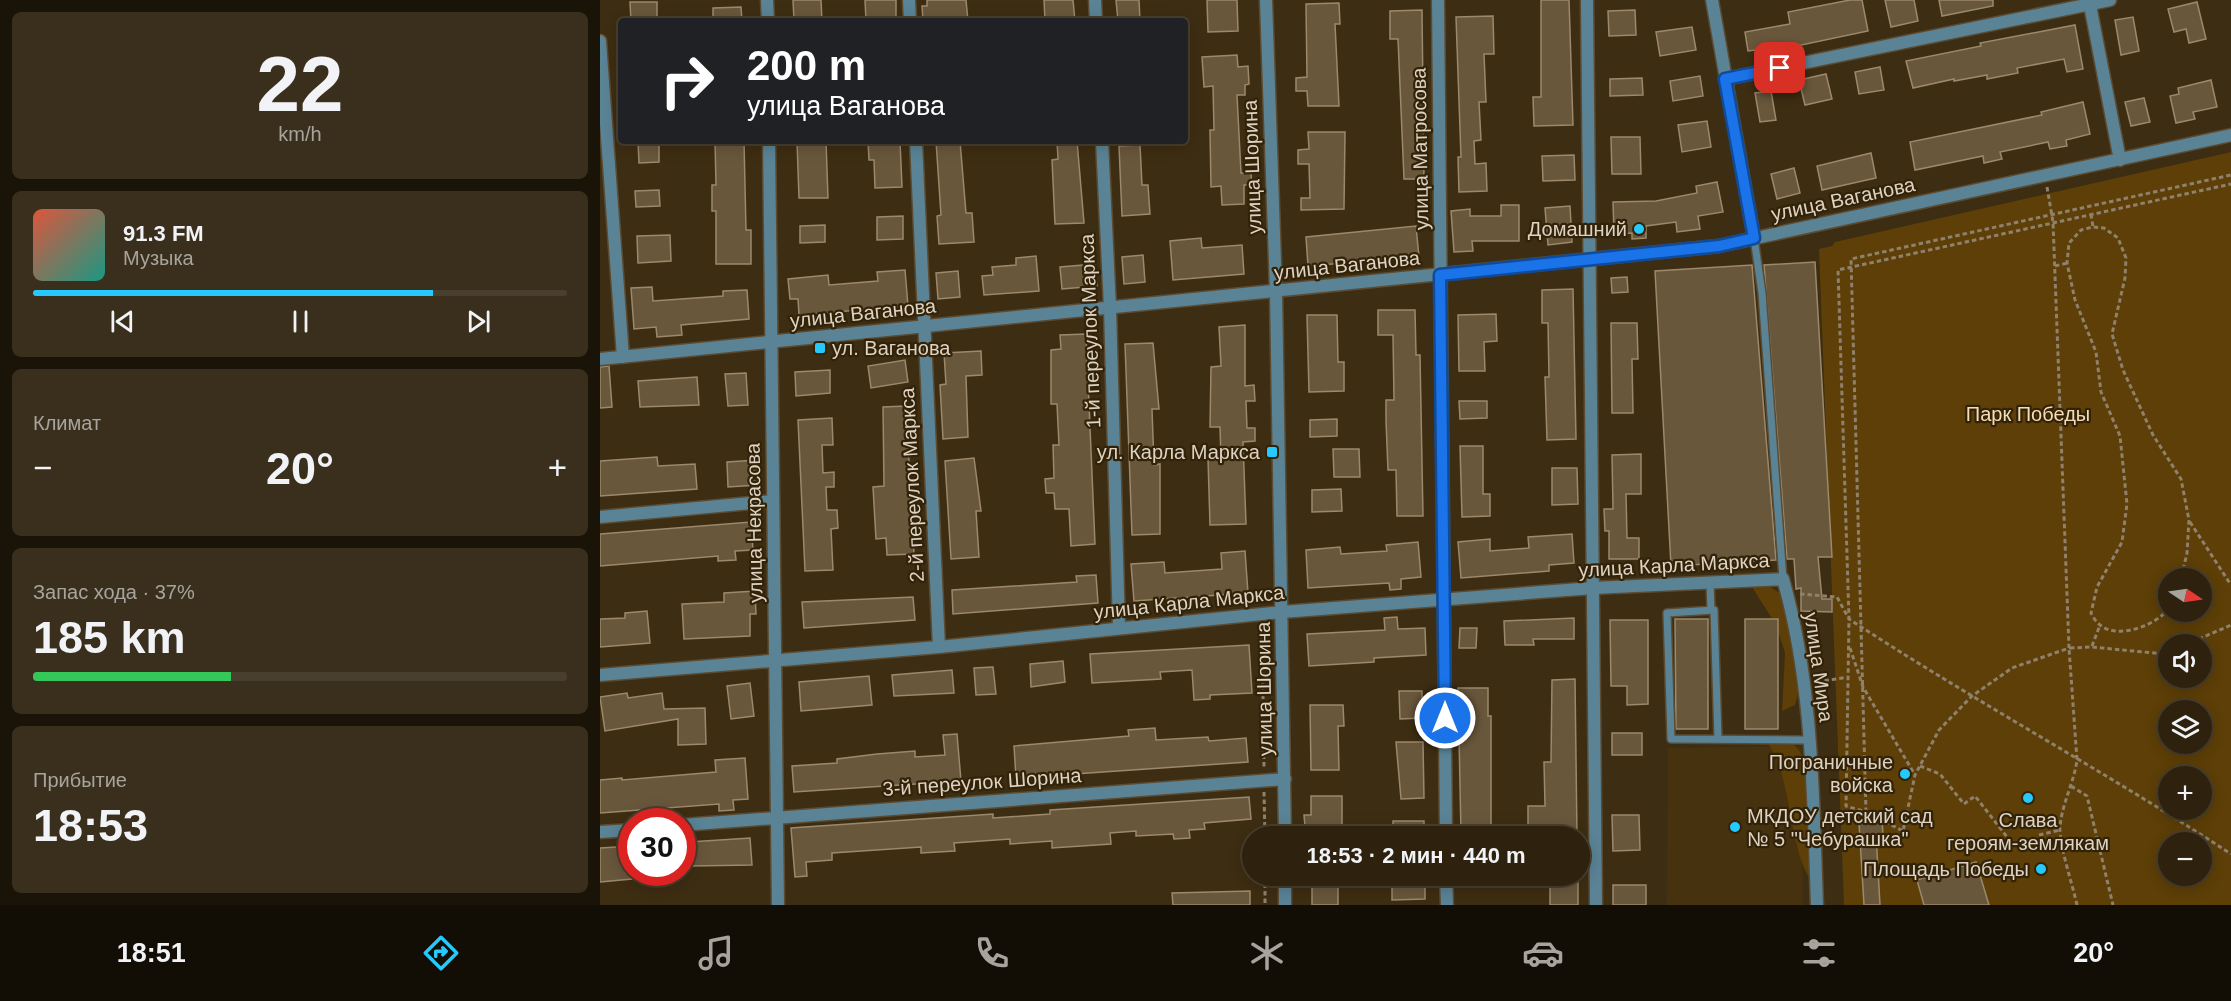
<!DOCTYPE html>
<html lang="ru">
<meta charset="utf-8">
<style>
:root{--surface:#2e220e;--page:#3a2f1c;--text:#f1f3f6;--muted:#a7a49e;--line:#493f2e;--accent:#25c9fe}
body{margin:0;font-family:Arial,sans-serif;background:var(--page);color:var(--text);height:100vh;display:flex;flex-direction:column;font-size:22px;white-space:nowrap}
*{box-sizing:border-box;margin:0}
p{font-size:20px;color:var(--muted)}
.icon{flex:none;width:33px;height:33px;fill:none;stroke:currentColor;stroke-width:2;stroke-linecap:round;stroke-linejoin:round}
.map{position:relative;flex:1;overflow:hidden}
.drawer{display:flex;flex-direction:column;gap:12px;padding:12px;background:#191308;width:600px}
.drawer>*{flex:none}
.guide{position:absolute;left:18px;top:18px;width:570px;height:126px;border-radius:6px;box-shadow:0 3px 15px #0003,0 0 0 2px var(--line);background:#202124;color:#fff;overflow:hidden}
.needle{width:39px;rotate:103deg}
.fabs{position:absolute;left:1558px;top:568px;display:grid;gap:12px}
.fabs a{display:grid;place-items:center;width:54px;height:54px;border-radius:50%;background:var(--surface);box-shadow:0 3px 15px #0003,0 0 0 2px var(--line);font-size:30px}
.speed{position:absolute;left:18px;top:808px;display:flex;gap:12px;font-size:30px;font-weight:700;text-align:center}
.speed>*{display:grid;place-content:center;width:78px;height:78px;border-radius:50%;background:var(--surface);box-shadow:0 3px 15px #0003,0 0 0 2px var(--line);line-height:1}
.speed .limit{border:9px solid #d22;background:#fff;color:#111}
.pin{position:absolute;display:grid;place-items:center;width:51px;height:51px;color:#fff;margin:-26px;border-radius:12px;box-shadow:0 3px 9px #0006}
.me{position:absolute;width:66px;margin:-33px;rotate:0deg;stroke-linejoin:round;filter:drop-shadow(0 0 4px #0008)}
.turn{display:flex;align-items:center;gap:21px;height:126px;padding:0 30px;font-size:27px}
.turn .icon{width:78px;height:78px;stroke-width:2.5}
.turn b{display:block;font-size:42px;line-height:51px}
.big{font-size:45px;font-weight:700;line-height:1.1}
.drawer .card{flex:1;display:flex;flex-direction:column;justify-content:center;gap:9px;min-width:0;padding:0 21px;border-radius:9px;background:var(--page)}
.drawer .dial{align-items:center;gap:0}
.dial b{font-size:78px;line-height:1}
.song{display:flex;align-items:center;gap:18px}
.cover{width:72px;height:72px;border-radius:9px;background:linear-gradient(135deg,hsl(10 70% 55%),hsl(170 70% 35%))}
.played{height:6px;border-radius:3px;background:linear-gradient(90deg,var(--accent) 75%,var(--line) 75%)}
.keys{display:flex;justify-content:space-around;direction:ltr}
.heat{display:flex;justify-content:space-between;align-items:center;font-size:33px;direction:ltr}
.charge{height:9px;border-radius:4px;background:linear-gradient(90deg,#34c759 37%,var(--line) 0)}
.trip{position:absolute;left:642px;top:826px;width:348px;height:60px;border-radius:30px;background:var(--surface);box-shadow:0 3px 15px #0003,0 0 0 2px var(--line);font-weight:700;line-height:60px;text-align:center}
.menu{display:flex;height:96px;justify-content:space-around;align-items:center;background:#120e06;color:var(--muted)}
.menu .icon{width:42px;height:42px}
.menu .selected{color:var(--accent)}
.menu b{font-size:27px;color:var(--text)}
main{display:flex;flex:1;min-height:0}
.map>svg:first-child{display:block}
.built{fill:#473210}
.green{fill:#5d3f07;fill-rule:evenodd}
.building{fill:#69573c;stroke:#9c896c;stroke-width:1.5}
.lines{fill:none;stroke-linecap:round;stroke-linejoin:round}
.service-casing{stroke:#5a4b32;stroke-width:10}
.minor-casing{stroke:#5a4b32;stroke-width:15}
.path{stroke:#8f816c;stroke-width:3;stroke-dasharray:4.5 3;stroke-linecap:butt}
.service{stroke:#5a8395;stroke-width:7}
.minor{stroke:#5a8395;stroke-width:12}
.route-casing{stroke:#114b97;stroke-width:15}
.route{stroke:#1a73e8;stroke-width:10}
.poi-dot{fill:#25c9fe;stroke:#322308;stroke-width:2}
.labels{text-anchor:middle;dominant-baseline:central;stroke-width:4.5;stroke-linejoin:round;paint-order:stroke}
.street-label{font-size:20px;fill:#ddd2c3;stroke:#322308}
.poi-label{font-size:20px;fill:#ddd2c3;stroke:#322308;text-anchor:end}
.park-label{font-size:20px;fill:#f6dcb4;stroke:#322308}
</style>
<main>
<section class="drawer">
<div class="card dial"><b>22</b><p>km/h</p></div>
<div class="card">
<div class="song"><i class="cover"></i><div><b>91.3 FM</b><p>Музыка</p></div></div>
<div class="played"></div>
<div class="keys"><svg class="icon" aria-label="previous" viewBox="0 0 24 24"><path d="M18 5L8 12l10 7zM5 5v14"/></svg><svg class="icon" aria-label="pause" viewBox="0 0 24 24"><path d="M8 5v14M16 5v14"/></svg><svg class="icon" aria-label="next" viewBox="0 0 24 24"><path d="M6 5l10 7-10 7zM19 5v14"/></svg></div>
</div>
<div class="card"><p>Климат</p>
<div class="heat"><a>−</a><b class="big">20°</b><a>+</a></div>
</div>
<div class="card"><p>Запас хода · 37%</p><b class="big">185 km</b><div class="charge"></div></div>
<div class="card"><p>Прибытие</p><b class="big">18:53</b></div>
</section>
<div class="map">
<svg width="1631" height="905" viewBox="0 0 1631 905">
<rect width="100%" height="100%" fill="#3d2d12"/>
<!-- built -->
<path class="built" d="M1201,746L1203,905H1067L1068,748Z"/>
<!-- green -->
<path class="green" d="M1631,152V905H1244L1219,249L1232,246L1235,242ZM1569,579H1602V612H1569ZM1569,645H1602V678H1569ZM1569,711H1602V744H1569ZM1569,777H1602V810H1569ZM1569,843H1602V876H1569Z
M1165,584L1185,596L1200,627L1208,656L1195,705L1182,711L1185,653L1176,625L1152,587Z
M1171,739C1176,739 1181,739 1185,740C1220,751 1217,838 1219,867L1208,876C1187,834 1193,784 1168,743Z"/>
<!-- building -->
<path class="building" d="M193,0H221L222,21H194Z
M265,0H296V21H266Z
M327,0H366L368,21H323L322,6H327Z
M444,0H473L475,21H445Z
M516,0H539L540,21H518Z
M607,0H637L638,31L608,32Z
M941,0H969L973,125L934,126L933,97H941Z
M1250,0H1262L1268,31L1182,49L1183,55L1165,58L1163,49L1148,51L1145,32L1190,24L1188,12Z
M1285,0H1314L1318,21L1291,27Z
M1339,0H1393V6L1342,16Z
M30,2H57V21H31Z
M1597,2L1606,39L1589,43L1586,29L1574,32L1568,9Z
M739,3L740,24H735L739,106H708L707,91H696V78L707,77L706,4Z
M141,7L142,21H113V8Z
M822,10L824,179H804L798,39H790V11Z
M1035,10L1036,35L1009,36L1008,11Z
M893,16L894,54H884L886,102H879L881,140L874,141L875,164L886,163L887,191L859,192L858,157H861L856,17Z
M1533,17L1539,51L1521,55L1515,20Z
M1475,25L1483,69L1467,72L1464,59L1417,68L1418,73L1387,79V75L1354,81V79L1313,88L1306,61L1381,46L1380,43Z
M1092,27L1096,50L1060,56L1056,32Z
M637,55L638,67L648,66L649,84L645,85V95H637L641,173H651L652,185H644V204L622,205L621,186L611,187L610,130H614L613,86L604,87L602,57Z
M1280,67L1284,90L1259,94L1255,72Z
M1226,74L1232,99L1205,105L1199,80Z
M1100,76L1103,96L1073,101L1070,81Z
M1042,78L1043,95L1010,96V79Z
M1611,80L1617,107L1593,112L1595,119L1576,123L1570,96L1579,94L1578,88Z
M1171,91L1176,120L1160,122L1155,93Z
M1544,98L1550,122L1531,126L1525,102Z
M1483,102L1490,134L1466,140L1467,146L1450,149L1448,142L1400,152L1402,159L1384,163L1383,156L1315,170L1310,142L1442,115L1441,112Z
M1107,121L1111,147L1082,152L1078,125Z
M708,132H745L744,209L701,210V198H710L709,164H698V150L709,149Z
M1011,137H1040L1041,174H1012Z
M38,141H59V162L39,163Z
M115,141H144L146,230H151V264H116V211H112V185H116Z
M197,141H226L228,198H199Z
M268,141H300L302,187L275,188L274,160H269Z
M336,141H360L366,213H372L374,242L339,244L337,216L341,215Z
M457,141H477L484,223L455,224L452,160L458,159Z
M540,145L542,185H548L550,214L522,216L519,146Z
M1271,153L1276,178L1222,190L1217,166Z
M974,155L975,180L943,181L942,156Z
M1194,168L1200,193L1177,199L1171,174Z
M1117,182L1123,212L1098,216L1100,229L1077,232L1076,222L1046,226V238L1032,239V233L1014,234L1013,202L1056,201L1097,193L1096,186Z
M59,190L60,206L36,207L35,191Z
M901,205H919V241H872L873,251L854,252L851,211L870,209V216H901Z
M970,206L972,242L948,245L945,208Z
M303,216V239L277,240V217Z
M225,225V242L200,243V226Z
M816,226L819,257L708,266L706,237Z
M70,235L71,261L38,263L37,236Z
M601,238L602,248L642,245L644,274L573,280L570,241Z
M543,255L545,282L524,284L522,257Z
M436,256L439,291L384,295L382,276L393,275L392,267L416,265V258Z
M1215,262L1232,557H1218L1222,599H1232V612L1201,611V588L1196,589L1194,559H1187L1164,265Z
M495,264L497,286L462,289L460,267Z
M1152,265L1176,560L1071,566L1055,271Z
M305,270L308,306L199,315L198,299H190L188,279L228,275L229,285L278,281L277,272Z
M358,271L360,297L338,299L336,273Z
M1027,277L1028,292L1012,293L1011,278Z
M52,287L53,301L123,296V291L147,290L149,319L81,325L82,335L57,337L56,327L34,329L31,288Z
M973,289L976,439L947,440L945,377H949L948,323H942V290Z
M778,310H815L816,355H820L823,516H797L796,470H788L786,421V400H794L793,335H778Z
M896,314L897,341L884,342L885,371H859L858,315Z
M707,315H737L738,362H744V391L709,392Z
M1011,323H1037L1038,359H1032L1033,413H1012Z
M645,325V386L654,385L655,401H646L647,428H655V441L643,442L646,524L610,525L608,459H621L620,427H610L611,367L621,366L619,327Z
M486,334L495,544L471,546L469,509H455L454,493H446L445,479L454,478L453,445H459L457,404H451V350L461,349L460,335Z
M553,343L559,409H552L554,465L560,464V534L532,535L525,344Z
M381,351L382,375L366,376L368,437L343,439L340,385L346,384L344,353Z
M305,360L308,382L271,388L268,366Z
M9,366L12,407L0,408V367Z
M230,370V393L196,396L195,372Z
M146,373L148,405L128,406L125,374Z
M97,377L99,405L40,407L38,381Z
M859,401H887V418L860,419Z
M306,406L314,554L287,555L286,538L276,539L273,487L284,486L283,407Z
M232,418L233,445H222L223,473L234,472V487H226L227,510H237L238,528L231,529L233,570L205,571L198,420Z
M737,419V436L710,437V420Z
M860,446H883V494H890V516L862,517Z
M733,449H759L760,477H734Z
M1041,454V494H1026L1027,538H1039V559H1009V531H1005L1004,509H1013L1012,455Z
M57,457L58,466L95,464L97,489L0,496V461Z
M374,458L381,511H376L379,557L351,559L345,461Z
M157,460L158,485L128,487L127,462Z
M952,468H977L978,504L952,505Z
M741,489L742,511L712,512V490Z
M151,522L153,550L135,551L136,560L118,561V556L0,566V534Z
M972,534L974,563L949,565V571L861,578L858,542L890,539V551L929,548L928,537Z
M818,542L821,577L801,579V589L790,590L789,583L708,588L706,550L740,547L741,554L787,551L786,545Z
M645,551L648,593L534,601L531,564L564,562L565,573L622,569L621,553Z
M496,575L498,603L353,614L352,590L477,582L476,576Z
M155,591L156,614H150V636L84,639L82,604L124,602V593Z
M313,597L315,620L204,628L202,602Z
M47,611L50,643L0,647V619L25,618V613Z
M797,617L798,629L825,628L826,655L774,658V662L709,666L707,634L785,630L784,618Z
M974,618V639H933L934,645H905L904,621Z
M1075,619H1108V729H1076Z
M1145,619H1178V729H1145Z
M1010,620H1048V704L1027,705V686H1011Z
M860,628H877L876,648H859Z
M649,645L652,693L610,695V699L594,700L592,670L560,672L561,679L492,683L490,654Z
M463,661L465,682L431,687L430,664Z
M393,667L396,694L376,695L374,668Z
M352,670L354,693L294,696L292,675Z
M269,676L272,705L201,711L199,682Z
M975,679L977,837H928V806H945L944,762H951L952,680Z
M150,683L154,716L131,719L127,686Z
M858,688H888V716H891V834H861Z
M799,691H822V718L800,719Z
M27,693L28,698L62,693L64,709L105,708L106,744L78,745V719L5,731L0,697Z
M710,705H743L744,726H738L739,770H711Z
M555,728L556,740L608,737L609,741L646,738L648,762L416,778L414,746L529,736L528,730Z
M1012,733H1042V755H1012Z
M357,734L361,781L194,792L192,766L237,763V759L277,754L315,751V757L345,755L343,735Z
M796,742H823L824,798L801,799Z
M145,758L148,799L133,800L134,810L119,811V804L0,813V780L22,778V780L116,772L115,760Z
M711,796H742V825L734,826V837H711V826H705L704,815H711Z
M649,797L651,819L604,823L605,829L589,830L590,838L574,839L573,834L536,836V831L510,833L511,844L452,848V841L410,844V839L354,843L355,851L321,853V847L232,853V860L206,862L207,876L195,877L191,828L393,814V818L450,814V810Z
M1012,815H1039L1040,850L1013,851Z
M793,821H824V837H793Z
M1282,821L1283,834H1276L1280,905H1264L1259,823Z
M150,838L152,865L91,866L89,842Z
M32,846V879L0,882V848Z
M1376,862L1389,905H1324L1317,880Z
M792,876H825V899L792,900Z
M950,876H978V905H950Z
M712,882H738V905H712Z
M1013,885H1046V905H1013Z
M650,891V905H573L572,893Z"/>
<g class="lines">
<!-- service casing -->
<g class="service-casing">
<path id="service" d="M1154,238L1162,293L1183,579
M1110,582L1111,610
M1118,739L1114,610L1067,613L1071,739L1204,740H1209"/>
</g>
<!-- minor casing -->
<g class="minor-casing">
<path id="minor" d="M167,0L168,21
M309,0L310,21
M495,0L496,21
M666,0L676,292L685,837
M838,0L846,837
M987,0L996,905
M1112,0L1154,238
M1489,0L1520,160
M0,41L23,357
M1125,79L1510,0
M169,141L178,905
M316,141L339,647
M502,141L510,308L519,628
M0,359L1119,246L1631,135
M0,517L173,501
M0,675L339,647L682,612L993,588L1183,579C1213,684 1213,796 1217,905
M82,825L685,779
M0,832L32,830
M846,876L847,905
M685,905V876"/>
</g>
<!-- path -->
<path class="path" d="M1447,187L1453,222L1469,648L1412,668L1372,696L1339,730L1315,775L1303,831L1266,812L1246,806L1249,619L1238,270L1631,184
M1491,214L1493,227
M1455,266L1467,263
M1590,522L1631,585
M1200,594L1237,597L1249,619C1374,701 1506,772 1631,854
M1569,608C1557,625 1518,640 1500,625C1496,622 1493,617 1491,613L1497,587L1522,542L1527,504L1520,436L1501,392L1496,352L1475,300L1467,263L1469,243L1481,230L1493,227L1504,228L1518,238L1526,258L1525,278L1512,334L1523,370L1553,435L1581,479L1589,520L1587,553L1581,579
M662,627L664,768
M1585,645L1631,625
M1492,646L1500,625
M1250,648L1263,687L1315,775
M1217,682L1248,677
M1320,766L1340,774L1364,804L1375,796L1411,842
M1471,786L1487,796L1513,905
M664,792L665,837
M1266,812L1251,259L1631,175
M1439,835L1460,830
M665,876V905
M1477,905C1473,886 1459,845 1460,827C1462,803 1474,783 1477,760L1469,648L1492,647L1564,654L1569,652"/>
<!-- service -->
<use href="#service" class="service"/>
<!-- minor -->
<use href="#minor" class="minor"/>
</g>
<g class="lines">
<!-- route casing -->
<g class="route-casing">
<path id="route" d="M845,718L840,275L1119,246L1154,238L1125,79L1180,68"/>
</g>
<!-- route -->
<use href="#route" class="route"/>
</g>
<!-- markers -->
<g class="poi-dot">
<circle cx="1039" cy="229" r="6"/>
<rect x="214" y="342" width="12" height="12" rx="3"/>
<rect x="666" y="446" width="12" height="12" rx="3"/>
<circle cx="1305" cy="774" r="6"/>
<circle cx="1428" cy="798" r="6"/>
<circle cx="1135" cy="827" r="6"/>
<circle cx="1441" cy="869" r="6"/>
</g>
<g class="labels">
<!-- street labels -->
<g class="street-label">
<text transform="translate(820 149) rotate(-91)">улица Матросова</text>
<text transform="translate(652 167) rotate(-92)">улица Шорина</text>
<text transform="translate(1243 199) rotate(-12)">улица Ваганова</text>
<text transform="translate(747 265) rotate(-6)">улица Ваганова</text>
<text transform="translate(263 313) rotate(-6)">улица Ваганова</text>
<text transform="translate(490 331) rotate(-92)">1-й переулок Маркса</text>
<text transform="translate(312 485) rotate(-93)">2-й переулок Маркса</text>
<text transform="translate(154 523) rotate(-91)">улица Некрасова</text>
<text transform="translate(1074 565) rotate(-3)">улица Карла Маркса</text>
<text transform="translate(589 602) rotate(-6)">улица Карла Маркса</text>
<text transform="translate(1219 667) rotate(82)">улица Мира</text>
<text transform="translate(664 689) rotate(-91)">улица Шорина</text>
<text transform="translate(382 782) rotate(-4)">3-й переулок Шорина</text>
</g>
<!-- poi labels -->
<g class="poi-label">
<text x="1027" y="229">Домашний</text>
<text x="232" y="348" text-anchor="start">ул. Ваганова</text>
<text x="660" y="452">ул. Карла Маркса</text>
<text x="1293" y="762">Пограничные<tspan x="1293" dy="23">войска</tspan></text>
<text x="1147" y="816" text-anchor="start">МКДОУ детский сад<tspan x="1147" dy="23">№ 5 "Чебурашка"</tspan></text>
<text x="1428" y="820" text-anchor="middle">Слава<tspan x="1428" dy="23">героям-землякам</tspan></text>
<text x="1429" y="869">Площадь Победы</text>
</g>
<!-- park labels -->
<g class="park-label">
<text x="1428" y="414">Парк Победы</text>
</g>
</g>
</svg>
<div class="fabs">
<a><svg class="needle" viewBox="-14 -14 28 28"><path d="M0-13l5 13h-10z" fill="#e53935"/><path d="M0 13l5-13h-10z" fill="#a7a49e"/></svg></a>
<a><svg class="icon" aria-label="sound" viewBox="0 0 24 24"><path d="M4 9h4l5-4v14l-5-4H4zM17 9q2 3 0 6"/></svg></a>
<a><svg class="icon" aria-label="layers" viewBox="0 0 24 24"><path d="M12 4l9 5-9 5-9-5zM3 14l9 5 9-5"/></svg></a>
<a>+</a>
<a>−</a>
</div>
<div class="speed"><div class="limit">30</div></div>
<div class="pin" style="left:1180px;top:68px;background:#d93025"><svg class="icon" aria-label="arrive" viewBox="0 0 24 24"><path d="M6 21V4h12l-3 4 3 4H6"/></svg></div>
<svg class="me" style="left:845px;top:718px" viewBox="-20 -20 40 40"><circle r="17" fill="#1a73e8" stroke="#fff" stroke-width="3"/><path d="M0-11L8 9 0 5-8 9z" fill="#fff"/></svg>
<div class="trip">18:53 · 2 мин · 440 m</div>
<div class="guide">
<div class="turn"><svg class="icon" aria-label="right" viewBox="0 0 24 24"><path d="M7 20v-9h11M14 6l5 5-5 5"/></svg><div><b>200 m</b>улица Ваганова</div></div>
</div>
</div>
</main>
<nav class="menu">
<b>18:51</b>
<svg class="icon selected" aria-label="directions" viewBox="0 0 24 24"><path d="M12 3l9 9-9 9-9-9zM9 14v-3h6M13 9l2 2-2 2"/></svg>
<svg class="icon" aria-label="music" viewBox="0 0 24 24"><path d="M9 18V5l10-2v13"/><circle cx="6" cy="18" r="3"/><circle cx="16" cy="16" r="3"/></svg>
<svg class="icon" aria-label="phone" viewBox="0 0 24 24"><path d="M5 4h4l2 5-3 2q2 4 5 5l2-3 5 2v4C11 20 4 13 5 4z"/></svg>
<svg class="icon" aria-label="climate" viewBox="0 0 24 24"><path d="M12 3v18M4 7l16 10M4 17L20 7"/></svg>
<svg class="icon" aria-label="car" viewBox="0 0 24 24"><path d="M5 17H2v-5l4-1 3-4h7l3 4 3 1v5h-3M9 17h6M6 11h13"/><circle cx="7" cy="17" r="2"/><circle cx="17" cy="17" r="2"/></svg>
<svg class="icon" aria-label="filters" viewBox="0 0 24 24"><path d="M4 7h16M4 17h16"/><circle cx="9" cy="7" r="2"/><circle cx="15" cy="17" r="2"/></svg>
<b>20°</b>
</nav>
